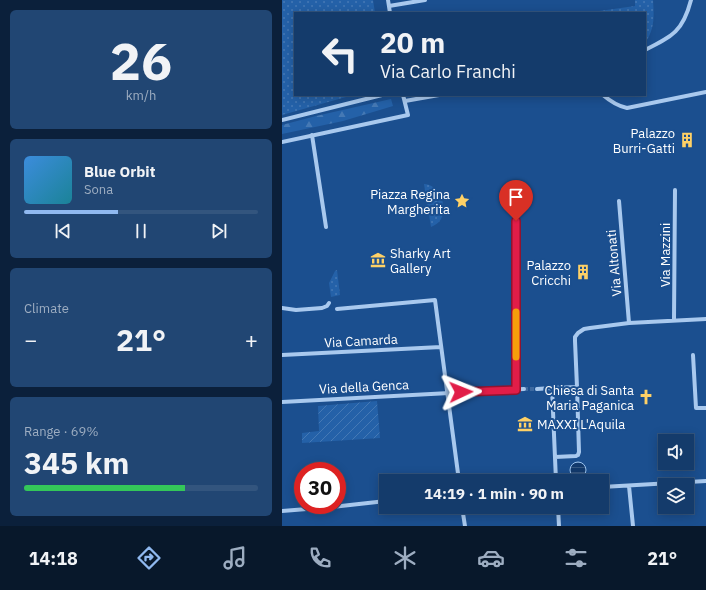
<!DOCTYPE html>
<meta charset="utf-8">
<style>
:root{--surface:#143b6b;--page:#214673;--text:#f1f3f6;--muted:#9dadc1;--line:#33557e;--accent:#90b9f0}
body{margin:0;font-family:"IBM Plex Sans",sans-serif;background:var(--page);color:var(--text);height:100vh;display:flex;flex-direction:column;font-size:15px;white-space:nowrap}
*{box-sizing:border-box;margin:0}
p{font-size:13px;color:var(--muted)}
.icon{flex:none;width:22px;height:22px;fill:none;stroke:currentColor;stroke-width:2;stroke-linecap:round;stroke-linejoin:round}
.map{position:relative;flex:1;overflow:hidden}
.panel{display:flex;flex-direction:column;gap:10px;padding:10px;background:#0b203b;width:282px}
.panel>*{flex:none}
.banner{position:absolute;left:12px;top:12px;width:352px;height:84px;border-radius:0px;box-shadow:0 2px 10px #0003,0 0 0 1px var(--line);background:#143b6b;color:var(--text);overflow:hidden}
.fabs{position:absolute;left:376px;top:434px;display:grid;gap:8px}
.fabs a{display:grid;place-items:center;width:36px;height:36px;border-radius:0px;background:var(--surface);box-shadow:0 2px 10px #0003,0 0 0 1px var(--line);font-size:20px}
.speed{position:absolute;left:12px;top:462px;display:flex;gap:8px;font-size:20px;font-weight:700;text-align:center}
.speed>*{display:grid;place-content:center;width:52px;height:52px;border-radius:50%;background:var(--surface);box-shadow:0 2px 10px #0003,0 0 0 1px var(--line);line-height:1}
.speed .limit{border:6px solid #d22;background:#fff;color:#111}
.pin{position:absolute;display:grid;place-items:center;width:34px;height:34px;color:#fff;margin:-41px -17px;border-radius:50% 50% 50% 0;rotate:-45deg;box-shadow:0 0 4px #0007}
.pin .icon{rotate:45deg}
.me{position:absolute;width:44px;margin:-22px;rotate:88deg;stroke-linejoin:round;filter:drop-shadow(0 0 3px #0008)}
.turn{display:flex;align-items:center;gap:14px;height:84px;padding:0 20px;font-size:18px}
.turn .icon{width:52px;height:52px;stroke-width:2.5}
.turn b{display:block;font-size:28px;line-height:34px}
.big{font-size:30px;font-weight:800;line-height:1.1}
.panel .card{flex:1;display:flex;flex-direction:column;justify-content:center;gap:6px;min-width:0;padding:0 14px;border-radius:6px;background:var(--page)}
.panel .dial{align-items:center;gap:0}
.dial b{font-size:52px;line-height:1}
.song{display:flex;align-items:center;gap:12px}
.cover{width:48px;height:48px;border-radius:6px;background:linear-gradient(135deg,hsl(210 70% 55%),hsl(190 70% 35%))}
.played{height:4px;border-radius:2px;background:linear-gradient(90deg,var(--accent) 40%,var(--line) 40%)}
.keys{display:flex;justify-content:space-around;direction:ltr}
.heat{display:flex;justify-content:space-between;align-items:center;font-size:22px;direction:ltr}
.charge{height:6px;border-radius:3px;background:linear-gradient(90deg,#34c759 69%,var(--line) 0)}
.trip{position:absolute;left:97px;top:474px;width:230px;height:40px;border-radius:0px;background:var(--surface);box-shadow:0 2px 10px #0003,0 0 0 1px var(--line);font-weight:800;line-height:40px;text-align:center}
.dock{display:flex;height:64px;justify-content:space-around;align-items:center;background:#08182b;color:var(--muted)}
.dock .icon{width:28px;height:28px}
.dock .on{color:var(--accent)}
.dock b{font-size:18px;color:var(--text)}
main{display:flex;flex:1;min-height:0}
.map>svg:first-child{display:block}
.forest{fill:url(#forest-firs)}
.park{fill:url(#park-dots)}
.garden{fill:url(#garden-furrows)}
.water{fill:url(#water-rules);stroke:#9cc4f0}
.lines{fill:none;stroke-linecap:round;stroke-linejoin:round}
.minor-tunnel{stroke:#3d69a0;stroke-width:4;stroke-dasharray:4 2;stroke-linecap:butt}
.minor{stroke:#a9c9ee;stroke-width:4}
.route-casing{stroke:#92132f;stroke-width:10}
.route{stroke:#e11d48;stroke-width:7}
.slow{stroke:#f59e0b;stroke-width:7}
.labels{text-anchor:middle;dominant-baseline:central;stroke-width:4;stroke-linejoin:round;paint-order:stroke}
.poi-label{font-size:13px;fill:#fff;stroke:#1b4f8f;text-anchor:end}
.street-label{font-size:13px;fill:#fff;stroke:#1b4f8f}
</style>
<main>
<section class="panel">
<div class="card dial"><b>26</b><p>km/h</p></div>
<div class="card">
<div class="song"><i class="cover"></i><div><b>Blue Orbit</b><p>Sona</p></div></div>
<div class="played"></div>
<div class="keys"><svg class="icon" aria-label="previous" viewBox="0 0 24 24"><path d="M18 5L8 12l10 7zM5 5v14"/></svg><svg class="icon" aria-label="pause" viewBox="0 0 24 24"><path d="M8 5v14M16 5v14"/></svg><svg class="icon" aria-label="next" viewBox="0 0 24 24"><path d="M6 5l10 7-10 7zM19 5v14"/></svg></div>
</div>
<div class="card"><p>Climate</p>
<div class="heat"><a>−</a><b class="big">21°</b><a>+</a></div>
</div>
<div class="card"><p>Range · 69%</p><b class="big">345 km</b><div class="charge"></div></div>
</section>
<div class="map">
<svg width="424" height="526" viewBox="0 0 424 526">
<defs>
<pattern id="forest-firs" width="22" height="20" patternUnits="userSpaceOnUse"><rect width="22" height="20" fill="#2461a8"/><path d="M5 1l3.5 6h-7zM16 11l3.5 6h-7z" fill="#4579b5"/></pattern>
<pattern id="park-dots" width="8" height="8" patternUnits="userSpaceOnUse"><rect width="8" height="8" fill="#2461a8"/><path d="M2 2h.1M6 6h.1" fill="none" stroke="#4579b5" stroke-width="1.8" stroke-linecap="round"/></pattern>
<pattern id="garden-furrows" width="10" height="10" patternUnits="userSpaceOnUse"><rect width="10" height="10" fill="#2461a8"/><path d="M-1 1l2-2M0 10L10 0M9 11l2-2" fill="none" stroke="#4579b5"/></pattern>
<pattern id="water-rules" width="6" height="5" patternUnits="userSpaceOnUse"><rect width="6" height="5" fill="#123a6d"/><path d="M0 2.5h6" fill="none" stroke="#365883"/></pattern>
</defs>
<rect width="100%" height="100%" fill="#1b4f8f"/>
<!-- forest -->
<path class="forest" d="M109,99L111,106L61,121L0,134V125L34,116Z"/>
<!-- park -->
<path class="park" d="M0,0H91L93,13H13V95H71L0,115Z
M353,0H371C372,16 373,29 363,43V13H310V12L353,6Z
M142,184C145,184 148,185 151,187C161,193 164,209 159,219C157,223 153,225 149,227Z
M55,270L58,295L49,297L47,283L53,271Z"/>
<!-- garden -->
<path class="garden" d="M95,401L98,438L20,443V433L37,431L36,406Z"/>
<!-- water -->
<path class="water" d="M288 470a8 8 0 1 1 16 0a8 8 0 1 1-16 0Z"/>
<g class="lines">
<!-- minor-tunnel -->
<path class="minor-tunnel" d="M242,389H255"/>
<!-- minor -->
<path class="minor" d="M106,0L108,13
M107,6L143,0
M363,50C391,36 401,31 409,0
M321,95C328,101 335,106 345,108L424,92
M123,101L157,95
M0,120L100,95
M30,135L44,227
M0,142L126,115L121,95
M337,201L347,323
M233,221L234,390
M0,308L14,310L40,308L45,306L47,303
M55,309L153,300L177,481
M392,320L393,190
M0,355L159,347
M411,355L414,408H424
M255,389L270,388
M0,402L242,389
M273,457L294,456L296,455L297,452L295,387
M274,481L270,388L295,387L293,341V337L296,333L302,329L308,328L347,323L424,319
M347,486L351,526
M320,487L424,481
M180,507L183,526
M276,507L277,526
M0,511L50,507L104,501"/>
</g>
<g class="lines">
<!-- route casing -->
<g class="route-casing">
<path id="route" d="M179,392L234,390V221"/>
</g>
<!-- route -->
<use href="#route" class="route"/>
<!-- slow -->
<path class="slow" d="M234,312V357"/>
</g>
<!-- icons -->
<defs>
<g id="building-bare" transform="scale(1.2)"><path d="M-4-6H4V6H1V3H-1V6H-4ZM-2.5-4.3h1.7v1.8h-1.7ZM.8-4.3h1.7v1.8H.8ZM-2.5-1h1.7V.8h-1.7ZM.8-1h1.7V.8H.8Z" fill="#ffd166" stroke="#1b4f8f" stroke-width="2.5" paint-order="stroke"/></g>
<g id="sight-bare" transform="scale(1.2)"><path d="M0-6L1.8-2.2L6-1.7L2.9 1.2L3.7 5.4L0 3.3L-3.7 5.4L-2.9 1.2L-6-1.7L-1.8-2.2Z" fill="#ffd166" stroke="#1b4f8f" stroke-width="2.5" paint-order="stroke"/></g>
<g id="museum-bare" transform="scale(1.2)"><path d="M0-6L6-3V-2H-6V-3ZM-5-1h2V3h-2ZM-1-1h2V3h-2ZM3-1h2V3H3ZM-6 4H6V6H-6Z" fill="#ffd166" stroke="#1b4f8f" stroke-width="2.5" paint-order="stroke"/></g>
<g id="church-bare" transform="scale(1.2)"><path d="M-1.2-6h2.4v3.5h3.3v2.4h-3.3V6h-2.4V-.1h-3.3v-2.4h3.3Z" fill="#ffd166" stroke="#1b4f8f" stroke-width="2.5" paint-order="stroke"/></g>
</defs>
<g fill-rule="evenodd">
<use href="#building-bare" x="405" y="140"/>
<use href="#sight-bare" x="180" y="201"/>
<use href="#museum-bare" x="96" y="260"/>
<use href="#building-bare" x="301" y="272"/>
<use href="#church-bare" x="364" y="397"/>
<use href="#museum-bare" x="243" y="424"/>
</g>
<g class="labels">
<!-- poi labels -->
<g class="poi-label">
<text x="393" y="133">Palazzo<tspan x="393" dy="15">Burri-Gatti</tspan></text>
<text x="168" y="194">Piazza Regina<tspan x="168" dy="15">Margherita</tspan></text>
<text x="108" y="253" text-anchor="start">Sharky Art<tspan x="108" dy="15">Gallery</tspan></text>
<text x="289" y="265">Palazzo<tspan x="289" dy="15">Cricchi</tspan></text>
<text x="352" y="390">Chiesa di Santa<tspan x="352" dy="15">Maria Paganica</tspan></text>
<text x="255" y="424" text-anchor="start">MAXXI L'Aquila</text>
</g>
<!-- street labels -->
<g class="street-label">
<text transform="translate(383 255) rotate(-90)">Via Mazzini</text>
<text transform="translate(332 263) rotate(-95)">Via Altonati</text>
<text transform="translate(79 341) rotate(-3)">Via Camarda</text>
<text transform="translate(82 387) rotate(-3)">Via della Genca</text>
</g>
</g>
</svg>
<div class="fabs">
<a><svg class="icon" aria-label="sound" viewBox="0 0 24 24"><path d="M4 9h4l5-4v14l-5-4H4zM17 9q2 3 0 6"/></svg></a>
<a><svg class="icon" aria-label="layers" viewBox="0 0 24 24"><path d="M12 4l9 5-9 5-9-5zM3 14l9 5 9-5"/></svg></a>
</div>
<div class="speed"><div class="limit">30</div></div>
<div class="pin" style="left:234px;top:221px;background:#d93025"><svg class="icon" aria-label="arrive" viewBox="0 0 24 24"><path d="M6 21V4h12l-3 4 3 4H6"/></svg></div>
<svg class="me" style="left:179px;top:392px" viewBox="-20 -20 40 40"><path d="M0-17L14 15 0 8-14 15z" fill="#e11d48" stroke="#fff" stroke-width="4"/></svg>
<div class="trip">14:19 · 1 min · 90 m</div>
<div class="banner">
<div class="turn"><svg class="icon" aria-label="left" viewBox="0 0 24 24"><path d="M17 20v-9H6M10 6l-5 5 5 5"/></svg><div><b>20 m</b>Via Carlo Franchi</div></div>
</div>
</div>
</main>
<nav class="dock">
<b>14:18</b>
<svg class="icon on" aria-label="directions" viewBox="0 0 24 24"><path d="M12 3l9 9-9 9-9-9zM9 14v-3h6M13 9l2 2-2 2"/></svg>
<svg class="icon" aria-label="music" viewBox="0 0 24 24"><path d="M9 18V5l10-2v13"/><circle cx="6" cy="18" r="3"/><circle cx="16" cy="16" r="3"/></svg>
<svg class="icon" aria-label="phone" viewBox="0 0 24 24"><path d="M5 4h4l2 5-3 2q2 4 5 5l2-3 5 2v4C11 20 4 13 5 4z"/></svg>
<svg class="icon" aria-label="climate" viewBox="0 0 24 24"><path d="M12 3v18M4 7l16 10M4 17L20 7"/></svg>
<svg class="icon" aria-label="car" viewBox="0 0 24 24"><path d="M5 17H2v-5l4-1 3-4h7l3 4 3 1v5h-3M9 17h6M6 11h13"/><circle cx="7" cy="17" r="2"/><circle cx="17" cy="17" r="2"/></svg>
<svg class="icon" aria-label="filters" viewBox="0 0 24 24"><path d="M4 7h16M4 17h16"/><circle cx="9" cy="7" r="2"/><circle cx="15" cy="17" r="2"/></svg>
<b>21°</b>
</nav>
